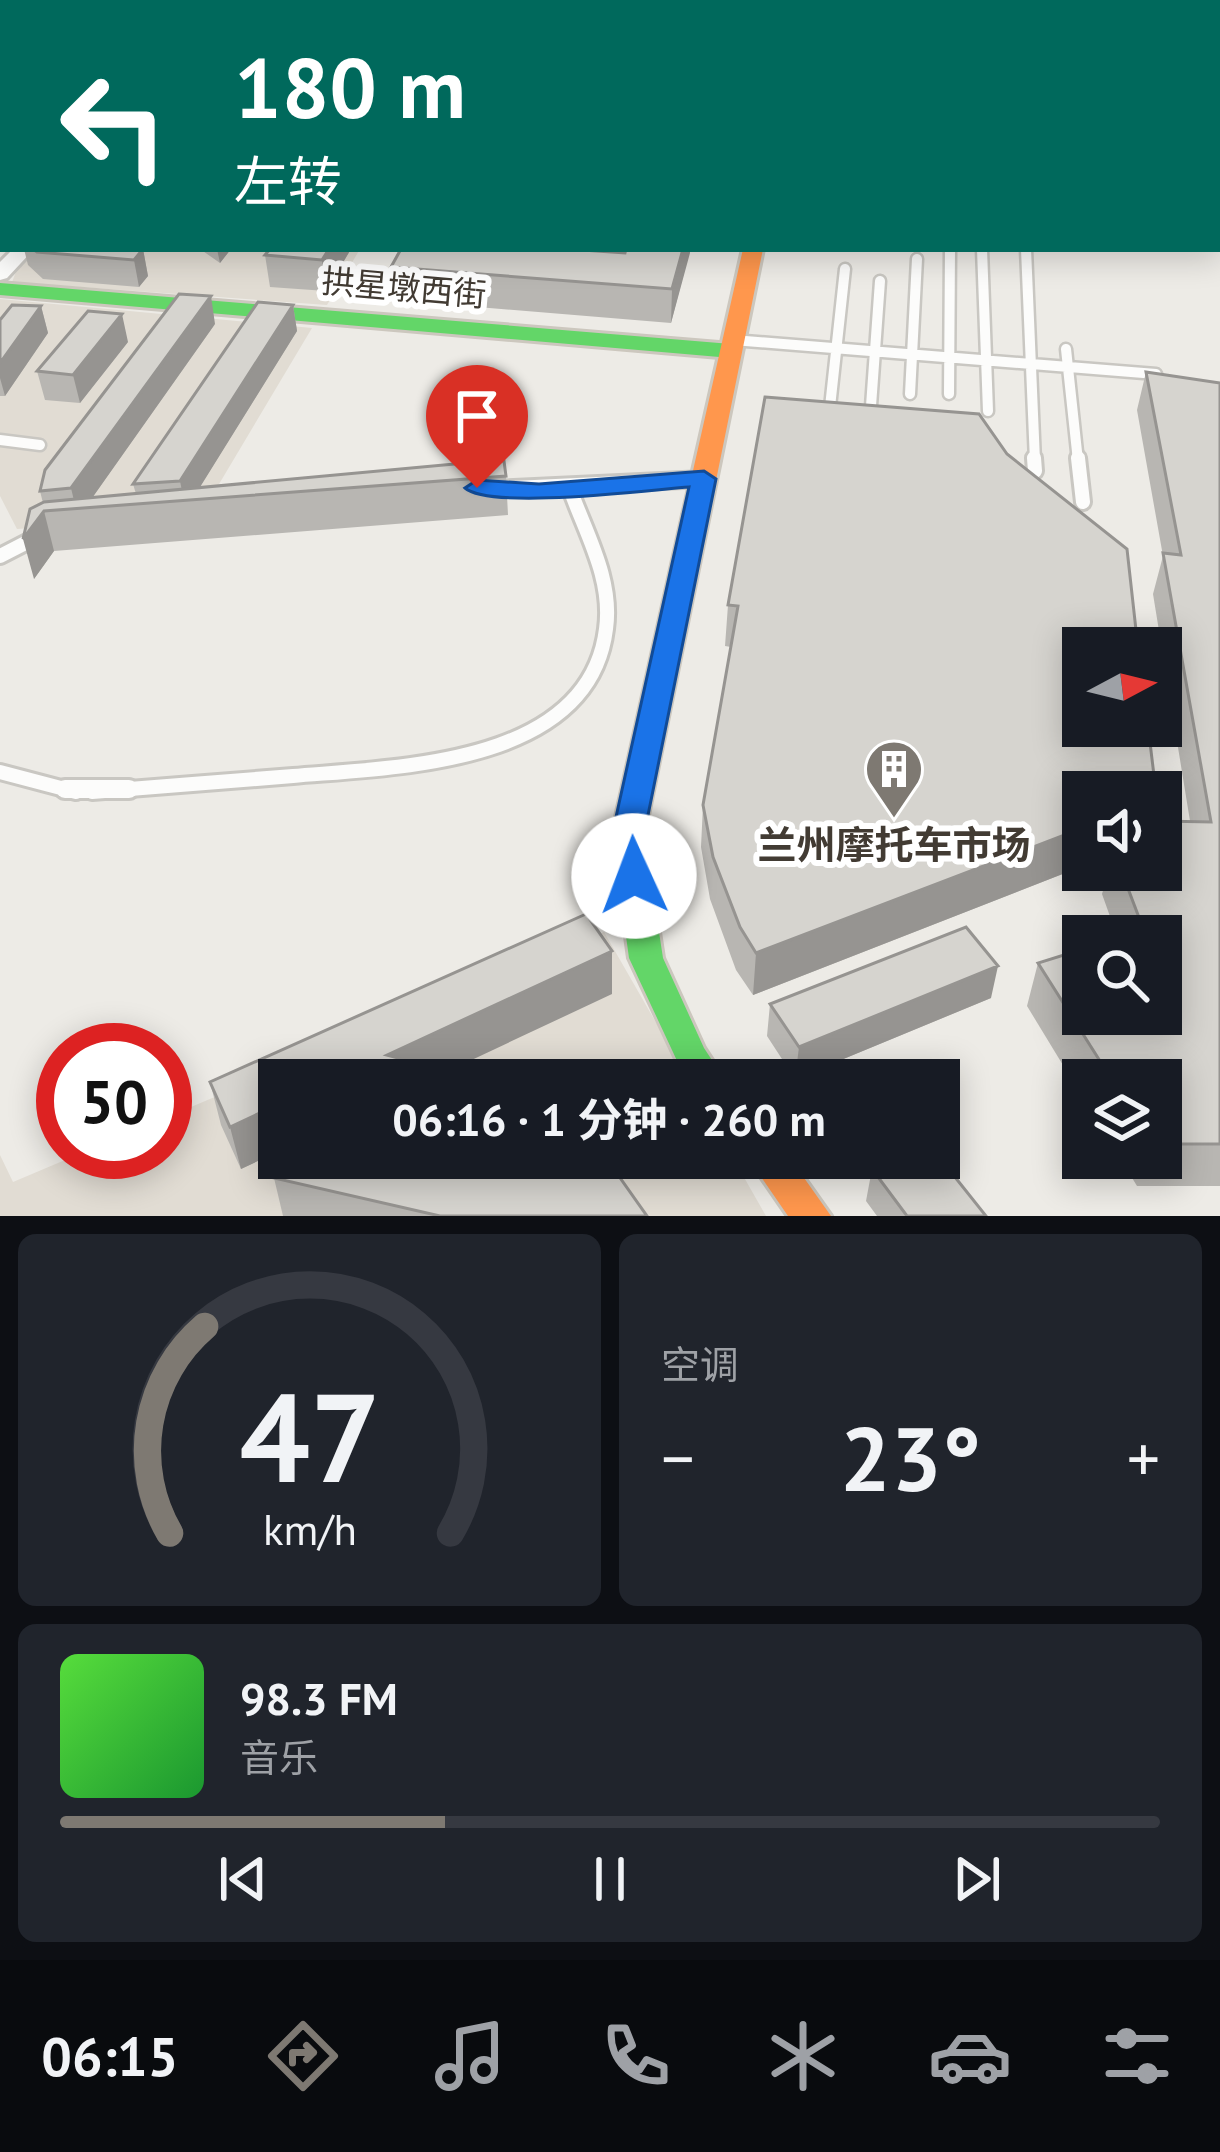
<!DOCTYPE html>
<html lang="zh">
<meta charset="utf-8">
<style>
:root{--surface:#171b24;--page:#20242c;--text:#f1f3f6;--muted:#9ea1a6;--line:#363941;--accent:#7e7972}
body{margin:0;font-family:"PT Sans","Noto Sans SC",sans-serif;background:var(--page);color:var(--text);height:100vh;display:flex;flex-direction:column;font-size:45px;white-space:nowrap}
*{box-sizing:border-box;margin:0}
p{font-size:39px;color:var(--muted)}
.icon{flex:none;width:66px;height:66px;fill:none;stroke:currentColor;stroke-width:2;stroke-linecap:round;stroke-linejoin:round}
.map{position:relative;height:1216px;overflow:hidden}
.panel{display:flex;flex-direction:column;gap:18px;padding:18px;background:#0d0f14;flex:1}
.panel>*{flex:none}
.banner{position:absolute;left:0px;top:0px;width:1221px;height:252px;box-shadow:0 6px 30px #0003;background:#00695c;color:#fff;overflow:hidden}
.needle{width:78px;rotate:83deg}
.buttons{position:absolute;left:1062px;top:627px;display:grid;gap:24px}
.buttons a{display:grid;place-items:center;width:120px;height:120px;border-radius:0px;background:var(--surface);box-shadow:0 6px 30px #0003;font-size:60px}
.speed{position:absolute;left:36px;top:1023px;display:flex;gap:24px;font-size:60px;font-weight:700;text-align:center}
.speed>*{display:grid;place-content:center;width:156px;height:156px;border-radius:50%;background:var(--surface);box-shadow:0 6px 30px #0003;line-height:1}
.speed .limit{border:18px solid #d22;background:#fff;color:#111}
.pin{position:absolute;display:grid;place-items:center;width:102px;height:102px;color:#fff;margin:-123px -51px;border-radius:50% 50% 50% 0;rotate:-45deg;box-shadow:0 0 12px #0007}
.pin .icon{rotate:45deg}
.me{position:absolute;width:132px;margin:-66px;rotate:358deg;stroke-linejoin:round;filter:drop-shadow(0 0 9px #0008)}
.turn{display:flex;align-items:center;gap:42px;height:252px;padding:0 36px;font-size:54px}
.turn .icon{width:156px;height:156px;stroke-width:2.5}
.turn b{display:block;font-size:84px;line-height:102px}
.big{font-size:90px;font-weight:700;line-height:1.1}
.panel .widget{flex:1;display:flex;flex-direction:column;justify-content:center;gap:18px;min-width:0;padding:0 42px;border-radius:18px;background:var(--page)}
.panel .dial{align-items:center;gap:0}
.dial svg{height:312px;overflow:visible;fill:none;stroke:var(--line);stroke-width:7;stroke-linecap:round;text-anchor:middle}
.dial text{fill:var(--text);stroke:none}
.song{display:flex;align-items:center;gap:36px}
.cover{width:144px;height:144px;border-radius:18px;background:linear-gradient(135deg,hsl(110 70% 55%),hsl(130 70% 35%))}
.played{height:12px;border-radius:6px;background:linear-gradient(90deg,var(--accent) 35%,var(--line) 35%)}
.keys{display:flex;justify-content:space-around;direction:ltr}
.heat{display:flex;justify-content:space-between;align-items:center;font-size:66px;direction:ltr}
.panel .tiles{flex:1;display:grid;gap:18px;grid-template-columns:1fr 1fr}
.widget:last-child{grid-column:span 2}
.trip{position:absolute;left:258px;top:1059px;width:702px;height:120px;border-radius:0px;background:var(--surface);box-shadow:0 6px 30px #0003;font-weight:700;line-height:120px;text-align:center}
.tabs{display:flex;height:192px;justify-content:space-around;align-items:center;background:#090b0e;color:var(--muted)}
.tabs .icon{width:84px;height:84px}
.tabs .selected{color:var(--accent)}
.tabs b{font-size:54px;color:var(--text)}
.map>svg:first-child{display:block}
.residential{fill:#e1dcd3}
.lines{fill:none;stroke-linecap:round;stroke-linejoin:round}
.lane-far3-casing{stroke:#c9c7c2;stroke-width:10}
.lane-far2-casing{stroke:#c9c7c2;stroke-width:15}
.lane-far1-casing{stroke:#c9c7c2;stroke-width:20}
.lane-casing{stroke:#c9c7c2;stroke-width:24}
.street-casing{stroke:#c9c7c2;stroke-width:6}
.fast-casing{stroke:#ccc7be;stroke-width:6}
.slow-casing{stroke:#ccc7be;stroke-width:6}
.lane-far3{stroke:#fcfcfb;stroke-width:8}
.lane-far2{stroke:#fcfcfb;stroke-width:10}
.lane-far1{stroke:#fcfcfb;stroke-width:14}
.lane{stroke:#fcfcfb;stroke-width:18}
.street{fill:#fcfcfb;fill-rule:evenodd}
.fast{fill:#63d668;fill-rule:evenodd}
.slow{fill:#ff974d;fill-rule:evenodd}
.wall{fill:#b8b6b2}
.shaded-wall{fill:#969491}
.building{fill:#d6d4cf;stroke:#969491;stroke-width:3}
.route{fill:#1a73e8;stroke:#114b97;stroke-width:3}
.labels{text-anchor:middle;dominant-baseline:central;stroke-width:12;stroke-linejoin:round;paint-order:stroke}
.far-street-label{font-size:33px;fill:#423b33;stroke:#fff}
.poi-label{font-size:39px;font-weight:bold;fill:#423b33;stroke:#fff}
</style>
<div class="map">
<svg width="1220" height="1216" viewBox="0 0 1220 1216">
<rect width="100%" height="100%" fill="#edebe6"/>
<!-- residential -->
<path class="residential" d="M25,249H360L327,305L12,282Z
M0,299L312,328L200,516L17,529L0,496Z
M604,932L689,1080H279V1158H733L766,1216H0V1155L13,1182L84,1152H165V1118Z"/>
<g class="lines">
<!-- lane-far3 casing -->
<g class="lane-far3-casing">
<path id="lane-far3" d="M101,0L160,3"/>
</g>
<!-- lane-far2 casing -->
<g class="lane-far2-casing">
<path id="lane-far2" d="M982,249L988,411
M1026,249L1035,461
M733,340L1156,374
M1066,349L1078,461
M910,394L917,259
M949,394L950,249
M871,406L880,281
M830,407L845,269
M0,440L40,445"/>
</g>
<!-- lane-far1 casing -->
<g class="lane-far1-casing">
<path id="lane-far1" d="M1034,458L1035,471
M1078,458L1083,502
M493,489L704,479
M0,556L37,537
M0,772L76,792
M92,792C159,787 226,781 293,776C395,767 589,766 606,629C613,579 586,534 570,489"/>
</g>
<!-- lane casing -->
<g class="lane-casing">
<path id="lane" d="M65,789H129"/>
</g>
<!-- street casing -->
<g class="street-casing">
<path id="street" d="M1179,0H1193L1194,3H1180Z
M1218,72H1220V82H1218Z
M13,249H34L7,278L0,280V262Z"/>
</g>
<!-- fast casing -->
<g class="fast-casing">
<path id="fast" d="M0,283L731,344L742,351L731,358L0,295Z
M696,507L709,515L644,835L663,958L704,1048L725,1080H686L629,958L612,835L683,515Z"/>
</g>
<!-- slow casing -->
<g class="slow-casing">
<path id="slow" d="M743,249H763L709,515L696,523L683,515Z
M748,1158H790L831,1216H788Z"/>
</g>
<!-- lane-far3 -->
<use href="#lane-far3" class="lane-far3"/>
<!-- lane-far2 -->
<use href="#lane-far2" class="lane-far2"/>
<!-- lane-far1 -->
<use href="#lane-far1" class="lane-far1"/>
<!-- lane -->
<use href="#lane" class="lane"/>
<!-- street -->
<use href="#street" class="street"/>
<!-- fast -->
<use href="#fast" class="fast"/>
<!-- slow -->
<use href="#slow" class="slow"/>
</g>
<!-- wall -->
<path class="wall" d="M0,0H83L80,3H3V84L0,83Z
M907,0H1004L1034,3H906Z
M24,249H143L148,276L139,287L43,279L28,265Z
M200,249H231L220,263Z
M351,249L326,291L270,287L265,255Z
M626,249H690L671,323L394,300L391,267L625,253Z
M293,305L297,331L199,488L506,476L508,515L54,551L34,579L43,503L40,491L215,324L92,498L136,494L133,484Z
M41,306L48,333L5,396H0V320Z
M128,342L80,403L45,400L37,371Z
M1146,372L1220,383V1186H1137L1120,1158H1161V1080H1083V1098L1027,1006L1038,963L1161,936H1117L1102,894L1109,870H1161L1190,821L1153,594L1163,556L1137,410Z
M1007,454L1083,792V866L753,995L736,970L710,899L701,847L703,805L731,647L725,646L728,605Z
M612,994L279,1080V1151L241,1169L221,1125L210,1082Z
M991,998L795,1079L767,1036L770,1004Z
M872,1169L986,1216H877L866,1201Z
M274,1178L647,1216H283Z"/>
<!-- shaded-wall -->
<path class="shaded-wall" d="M49,0H83L80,3H46Z
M218,0H233L234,3H215Z
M0,145H3V173L0,174Z
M143,249L148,276L139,287L134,260Z
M217,249H231L220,263Z
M329,249H351L326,291L322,260Z
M683,249H690V253L671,323L672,289Z
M211,296L215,324L85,508L76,509L71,488Z
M293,305L297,331L192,500L184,501L180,481Z
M41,306L48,333L5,396L0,378V363Z
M122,314L128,342L80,403L73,375Z
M44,511L54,551L34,579L23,539Z
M1083,828V866L753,995L756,953Z
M612,951V994L429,1080L387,1055Z
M998,966L991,998L795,1079L799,1047Z
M279,1104V1151L241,1169L230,1127Z"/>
<!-- building -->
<path class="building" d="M0,0H49L46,3H3V58H0Z
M183,0H218L215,3H180Z
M423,0H545L544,3H421Z
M745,0H777L776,3H744Z
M847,0H868L867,3H847Z
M931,0H1004L1034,3H931Z
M1058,0H1095L1096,3H1059Z
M3,97V145H0V98Z
M33,249H143L134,260L37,252Z
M270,249H329L322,260L265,255Z
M401,249H567L625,253L626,249H683L672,289L391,267Z
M179,294L211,296L71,488L40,491L45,470Z
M258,302L293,305L180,481L133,484Z
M12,305L41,306L0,363V320Z
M88,311L122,314L73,375L37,371Z
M1146,372L1220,383V1144H1161V1080H1112L1038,963L1083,949V1014H1161V936H1146L1121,870H1161V821L1211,822L1163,553L1181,555Z
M765,397L979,414L1007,454L1127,549L1138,648H1083V726H1148L1156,792H1083V828L756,953L740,927L713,857L703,805L738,606L728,605Z
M487,461H504L506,476L44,511L23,539L30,509L44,502Z
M586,914L612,951L387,1055L444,1070L448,1080H279V1104L230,1127L210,1082Z
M966,927L998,966L799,1047L770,1004Z
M562,1068L608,1072L607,1080H561Z
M939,1157L986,1216H907L872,1169L894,1158Z
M281,1158H606L647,1216H440L274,1178Z"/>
<!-- route -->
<path class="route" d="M704,471L716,479L644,835L651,876L634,888L618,876L612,835L689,487C649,490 490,510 465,488L477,480L539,484Z"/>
<!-- icons -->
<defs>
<g id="building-pin" transform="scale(3)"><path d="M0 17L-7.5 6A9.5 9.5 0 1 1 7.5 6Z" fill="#7e7972" stroke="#fff"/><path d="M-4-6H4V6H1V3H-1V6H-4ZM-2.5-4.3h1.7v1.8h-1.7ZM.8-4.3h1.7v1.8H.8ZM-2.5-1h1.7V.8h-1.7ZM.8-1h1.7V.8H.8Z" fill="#fff"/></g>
</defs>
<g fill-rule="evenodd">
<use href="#building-pin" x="894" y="769"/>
</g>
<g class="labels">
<!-- far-street labels -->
<g class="far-street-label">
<text transform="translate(404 287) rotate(5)">拱星墩西街</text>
</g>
<!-- poi labels -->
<g class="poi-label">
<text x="894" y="844">兰州摩托车市场</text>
</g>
</g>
</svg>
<div class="buttons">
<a><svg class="needle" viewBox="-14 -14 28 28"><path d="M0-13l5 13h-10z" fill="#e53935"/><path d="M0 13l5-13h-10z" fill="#9ea1a6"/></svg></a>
<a><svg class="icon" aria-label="sound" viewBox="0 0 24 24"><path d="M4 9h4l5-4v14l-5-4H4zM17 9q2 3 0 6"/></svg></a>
<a><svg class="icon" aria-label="search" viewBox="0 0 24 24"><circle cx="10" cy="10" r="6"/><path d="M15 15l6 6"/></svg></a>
<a><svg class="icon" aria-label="layers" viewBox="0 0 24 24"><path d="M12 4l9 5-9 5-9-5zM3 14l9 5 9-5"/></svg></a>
</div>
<div class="speed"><div class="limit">50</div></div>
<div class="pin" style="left:477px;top:488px;background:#d93025"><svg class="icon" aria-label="arrive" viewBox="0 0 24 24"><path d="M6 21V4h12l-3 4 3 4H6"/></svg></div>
<svg class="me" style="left:634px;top:876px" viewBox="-20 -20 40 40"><circle r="19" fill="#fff"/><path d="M0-13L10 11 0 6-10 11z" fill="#1a73e8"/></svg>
<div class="trip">06:16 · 1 分钟 · 260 m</div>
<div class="banner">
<div class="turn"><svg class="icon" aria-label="left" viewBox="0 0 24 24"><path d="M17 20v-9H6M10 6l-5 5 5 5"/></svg><div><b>180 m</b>左转</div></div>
</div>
</div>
<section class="panel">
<div class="tiles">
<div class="widget dial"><svg viewBox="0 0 100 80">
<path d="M14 69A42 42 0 1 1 86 69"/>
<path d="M14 69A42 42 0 0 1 23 16" stroke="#7e7972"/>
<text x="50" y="56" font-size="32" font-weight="700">47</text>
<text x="50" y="72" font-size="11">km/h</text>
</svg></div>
<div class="widget"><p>空调</p>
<div class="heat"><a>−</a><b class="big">23°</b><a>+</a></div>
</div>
<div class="widget">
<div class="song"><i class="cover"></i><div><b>98.3 FM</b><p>音乐</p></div></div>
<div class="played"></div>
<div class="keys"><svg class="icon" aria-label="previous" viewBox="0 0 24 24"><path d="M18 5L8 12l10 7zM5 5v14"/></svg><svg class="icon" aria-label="pause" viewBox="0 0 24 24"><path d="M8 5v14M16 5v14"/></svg><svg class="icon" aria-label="next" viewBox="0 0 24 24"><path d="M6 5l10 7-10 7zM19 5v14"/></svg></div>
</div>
</div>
</section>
<nav class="tabs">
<b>06:15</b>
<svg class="icon selected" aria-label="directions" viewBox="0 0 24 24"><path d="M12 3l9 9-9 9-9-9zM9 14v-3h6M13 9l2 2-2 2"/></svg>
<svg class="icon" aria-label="music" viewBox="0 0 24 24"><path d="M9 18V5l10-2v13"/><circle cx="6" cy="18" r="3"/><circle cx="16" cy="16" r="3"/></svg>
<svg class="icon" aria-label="phone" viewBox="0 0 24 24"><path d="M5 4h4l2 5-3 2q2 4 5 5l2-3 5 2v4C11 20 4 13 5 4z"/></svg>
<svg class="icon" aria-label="climate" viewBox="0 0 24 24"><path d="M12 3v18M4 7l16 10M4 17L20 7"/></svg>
<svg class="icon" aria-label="car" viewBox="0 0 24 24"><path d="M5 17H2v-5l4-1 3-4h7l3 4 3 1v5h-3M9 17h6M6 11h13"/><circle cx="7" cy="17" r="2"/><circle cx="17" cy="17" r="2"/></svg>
<svg class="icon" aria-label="filters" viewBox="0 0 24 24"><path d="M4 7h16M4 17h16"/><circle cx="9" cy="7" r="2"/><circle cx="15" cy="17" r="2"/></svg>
</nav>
